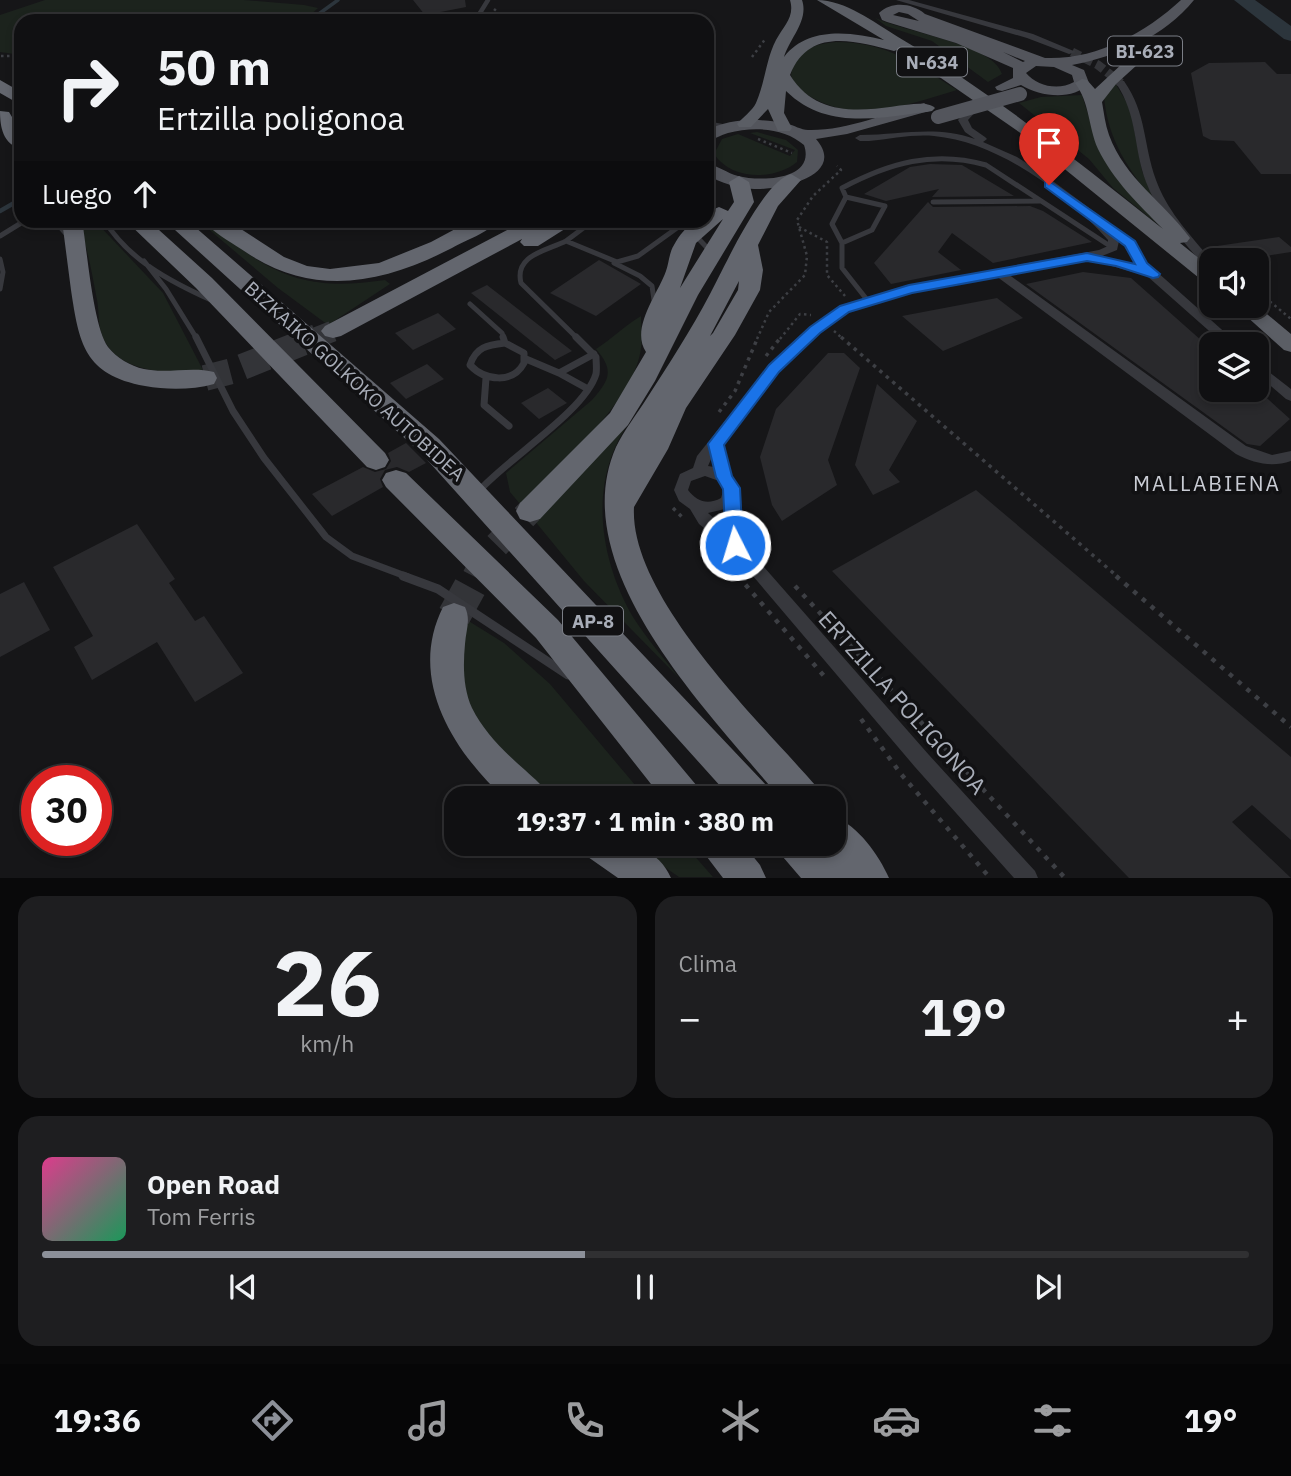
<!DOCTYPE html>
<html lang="es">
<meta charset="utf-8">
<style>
:root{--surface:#101012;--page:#1e1e20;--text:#f1f3f6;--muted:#9c9d9f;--line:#303032;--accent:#8c9099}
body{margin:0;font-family:"IBM Plex Sans",sans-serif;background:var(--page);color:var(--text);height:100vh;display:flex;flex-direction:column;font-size:26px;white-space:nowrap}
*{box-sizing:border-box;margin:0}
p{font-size:23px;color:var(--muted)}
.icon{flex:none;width:38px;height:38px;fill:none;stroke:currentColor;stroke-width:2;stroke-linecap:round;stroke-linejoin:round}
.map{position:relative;height:878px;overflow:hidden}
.details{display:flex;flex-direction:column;gap:18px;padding:18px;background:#09090a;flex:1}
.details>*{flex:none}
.banner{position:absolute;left:14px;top:14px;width:700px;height:214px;border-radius:21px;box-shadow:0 4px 10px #0003,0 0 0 2px var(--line);background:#101012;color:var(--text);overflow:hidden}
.controls{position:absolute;left:1199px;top:248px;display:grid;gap:14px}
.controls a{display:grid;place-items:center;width:70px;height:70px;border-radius:14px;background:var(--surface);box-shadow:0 4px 10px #0003,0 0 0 2px var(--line);font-size:35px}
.speed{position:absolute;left:21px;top:765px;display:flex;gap:14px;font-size:35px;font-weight:700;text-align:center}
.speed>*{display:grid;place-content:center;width:91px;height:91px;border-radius:50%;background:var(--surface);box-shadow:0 4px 10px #0003,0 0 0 2px var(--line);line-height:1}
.speed .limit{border:10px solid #d22;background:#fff;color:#111}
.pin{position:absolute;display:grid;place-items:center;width:60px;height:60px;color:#fff;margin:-72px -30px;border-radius:50% 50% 50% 0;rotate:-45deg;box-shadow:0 0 7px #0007}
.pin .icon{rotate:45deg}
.me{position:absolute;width:77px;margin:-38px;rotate:355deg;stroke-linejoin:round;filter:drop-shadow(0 0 5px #0008)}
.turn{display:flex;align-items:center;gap:24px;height:147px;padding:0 28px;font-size:32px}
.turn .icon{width:91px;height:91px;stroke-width:2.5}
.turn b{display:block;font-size:49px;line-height:60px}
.then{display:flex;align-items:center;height:66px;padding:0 28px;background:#0003;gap:14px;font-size:26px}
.big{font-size:52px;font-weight:700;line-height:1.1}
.details .card{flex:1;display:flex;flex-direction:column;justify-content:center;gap:10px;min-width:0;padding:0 24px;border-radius:21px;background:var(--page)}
.details .dial{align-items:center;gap:0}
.dial b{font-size:91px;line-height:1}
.song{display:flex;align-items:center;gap:21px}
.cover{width:84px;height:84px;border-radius:10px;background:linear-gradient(135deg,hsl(330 70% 55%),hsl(150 70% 35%))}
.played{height:7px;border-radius:4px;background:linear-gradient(90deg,var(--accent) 45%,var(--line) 45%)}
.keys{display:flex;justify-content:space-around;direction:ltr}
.heat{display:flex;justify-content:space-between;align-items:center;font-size:38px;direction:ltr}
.details .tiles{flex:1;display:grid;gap:18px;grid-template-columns:1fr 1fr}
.card:last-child{grid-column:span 2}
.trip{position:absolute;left:444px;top:786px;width:402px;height:70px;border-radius:21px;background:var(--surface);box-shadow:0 4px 10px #0003,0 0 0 2px var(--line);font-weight:700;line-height:70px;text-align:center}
.tab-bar{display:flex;height:112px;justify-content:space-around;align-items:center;background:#060607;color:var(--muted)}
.tab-bar .icon{width:49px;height:49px}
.tab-bar .current{color:var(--accent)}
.tab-bar b{font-size:32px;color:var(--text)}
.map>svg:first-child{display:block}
.green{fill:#1c231d}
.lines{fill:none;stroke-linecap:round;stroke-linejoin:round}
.stream-far1{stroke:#2c353c;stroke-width:3.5}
.stream{stroke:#2c353c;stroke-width:4.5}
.river{fill:#2c353c;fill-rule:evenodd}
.building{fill:#29292c}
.minor-tunnel{stroke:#333438;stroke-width:9;stroke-dasharray:9 4.5;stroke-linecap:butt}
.motorway-tunnel-far2{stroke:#333438;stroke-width:21;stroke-dasharray:21 10;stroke-linecap:butt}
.motorway-tunnel-far1{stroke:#333438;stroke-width:26;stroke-dasharray:26 13;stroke-linecap:butt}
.motorway-tunnel{stroke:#333438;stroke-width:33;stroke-dasharray:33 17;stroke-linecap:butt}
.path-far2{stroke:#3d3f44;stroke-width:2.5;stroke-dasharray:2.5 3.5;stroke-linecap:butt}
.path-far1{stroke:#3d3f44;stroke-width:3.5;stroke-dasharray:3.5 5;stroke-linecap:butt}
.path{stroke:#3d3f44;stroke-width:4.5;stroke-dasharray:4.5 7;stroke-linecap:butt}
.service-far3{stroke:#37383d;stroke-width:4.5}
.service-far2{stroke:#37383d;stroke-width:5}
.service-far1{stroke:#37383d;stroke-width:7}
.service{stroke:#37383d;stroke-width:9}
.minor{fill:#37383d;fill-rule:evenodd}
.primary{fill:#53555c;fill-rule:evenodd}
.trunk{fill:#5b5e65;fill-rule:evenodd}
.motorway{fill:#63666e;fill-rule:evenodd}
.primary-bridge{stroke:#53555c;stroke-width:14}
.route{fill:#1a73e8;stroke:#114b97;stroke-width:2}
.labels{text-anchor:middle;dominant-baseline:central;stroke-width:7;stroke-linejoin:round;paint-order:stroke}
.shield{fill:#111113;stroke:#7b7e86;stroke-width:2}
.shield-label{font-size:18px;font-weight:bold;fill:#a8adb8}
.street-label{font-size:19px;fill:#a8adb8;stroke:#111113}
.neighbourhood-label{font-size:21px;letter-spacing:2px;fill:#c9ccd4;stroke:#111113}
.near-street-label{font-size:23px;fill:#a8adb8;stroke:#111113}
</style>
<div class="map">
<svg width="1291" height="878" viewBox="0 0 1291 878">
<rect width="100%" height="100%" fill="#161618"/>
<!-- green -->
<path class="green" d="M45,0H244L304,5L318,8L304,21H176L174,15L136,21H21V55L0,52V15Z
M874,17C901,32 993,43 1002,74L988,82L932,41L886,26Z
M836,42C887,42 916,64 957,90C910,104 859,124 813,98C803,93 794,86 791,75C795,50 814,44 836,42Z
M1115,83L1130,108L1142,171L1154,201C1128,169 1108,140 1104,97Z
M1082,95L1095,137L1166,231L1113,188L1089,159L1019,103L1041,97Z
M757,132L786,140L798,150L797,162C774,181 731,180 714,154L722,139L738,134L790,156L795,150L750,133Z
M79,221H95L163,293L203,370C168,375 113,373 101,332C98,322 99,310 97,300C92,273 87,247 79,221Z
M199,221C214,225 231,241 244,251C292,285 329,288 385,280L390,284L328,325L278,288Z
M641,316C641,327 643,338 641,348C635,401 557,468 520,504L510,492L506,473L592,400C609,380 615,371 596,349C612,339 624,326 641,316Z
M648,390C638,407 627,424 618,441C590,497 603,565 633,617C646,638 664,658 679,678L584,581L534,520Z
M467,620L504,643L550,684L646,798C628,798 574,802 560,798C547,794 531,779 520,771C473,730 450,682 467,620Z
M631,844H684L713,877H679Z"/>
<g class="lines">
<!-- stream-far1 -->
<path class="stream-far1" d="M309,21L338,0"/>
<!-- stream -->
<path class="stream" d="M0,211L21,199"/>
<!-- river -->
<path class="river" d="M1234,0H1255L1291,26V41L1284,39Z"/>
</g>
<!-- building -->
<path class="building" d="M413,0H465L466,7L425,15Z
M1265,62L1277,74H1291V174H1261L1234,141L1211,140L1203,136L1191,73L1209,63Z
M930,164L962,165L1014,196L932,197L939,189L886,201L864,194L910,167Z
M928,202L933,207L1030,206L1043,211L1092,242L993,263L952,233L938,252L961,270L891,284L874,263Z
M1279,237L1291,247V252L1233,261L1217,246Z
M599,260L641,284L596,316L550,293Z
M1083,272L1131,278L1211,349V390H1258L1290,419L1260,446L1247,444L1026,284Z
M487,285L572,351L555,360L471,293Z
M997,298L1023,318L943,351L902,316Z
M438,313L456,329L413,350L395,333Z
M828,353H844L860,368L828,460L837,485L782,521L772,505L760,457L776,409Z
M427,364L444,379L406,399L390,383Z
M877,384L917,421L889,470L900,482L873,495L855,465Z
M548,388L567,403L539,419L521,403Z
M406,443L426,463L409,472L397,467L385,470L380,479L383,487L332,516L312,494L363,467L375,472L386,469L391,461L388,453Z
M976,490L1291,757V840L1252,805L1232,822L1291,878H1129L832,571Z
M137,524L175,579L169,583L195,621L204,616L243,673L195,702L157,642L92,680L74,647L93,636L53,567Z
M24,582L50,630L0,657V594Z"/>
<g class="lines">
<!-- minor-tunnel -->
<path class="minor-tunnel" d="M1072,52L1098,65L1121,83"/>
<!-- motorway-tunnel-far2 -->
<path class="motorway-tunnel-far2" d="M313,339L333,331"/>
<!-- motorway-tunnel-far1 -->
<path class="motorway-tunnel-far1" d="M205,378L232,371L317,337
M475,577L486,556L530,511"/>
<!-- motorway-tunnel -->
<path class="motorway-tunnel" d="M454,616L476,576"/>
<!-- path-far2 -->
<path class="path-far2" d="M494,9L508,21
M1,56H21
M752,57L766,38
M758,139L792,153
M799,227L827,242V275L845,296
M1256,290L1291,319
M834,331L843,339
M757,339L769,312L805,275L807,256L797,220L813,196L841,170L837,166
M780,339L800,314L811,315"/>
<!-- path-far1 -->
<path class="path-far1" d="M841,337L1118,577
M766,356L781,337
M719,412L735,391L758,337
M673,508L685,520
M718,552L740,577"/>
<!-- path -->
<path class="path" d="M738,576L824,676
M1116,576L1291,727
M795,586L1065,878
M861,719L901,774L990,878"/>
<!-- service-far3 -->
<path class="service-far3" d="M475,21L488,0"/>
<!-- service-far2 -->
<path class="service-far2" d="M846,197L842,188C889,163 934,150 986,165L1113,248
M846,197L885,206L872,230L842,243L832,224Z
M933,202L1040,201
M54,220L68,236
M104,220C129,260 169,281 211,300
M694,234L712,253
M0,236L26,220
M566,241L594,220
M842,243V268L868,301
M0,259L3,272L0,289
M144,261L166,289L197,339
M614,263L640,276L652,286L655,307
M470,304L502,333L504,339
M578,339L521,283C514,255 546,251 566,241L617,262L638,256L688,220"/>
<!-- service-far1 -->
<path class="service-far1" d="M196,337L233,411L264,458L326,537L352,556L408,577
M503,337L505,343
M505,343L524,353V363C513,384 485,381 470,365C476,347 487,345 505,343Z
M526,359L559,373L594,354
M559,373L588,389
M486,378L484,405L509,426
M479,491C507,459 585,411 596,374C597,369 596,362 596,357L576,337"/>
<!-- service -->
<path class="service" d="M403,576L438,589L568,675"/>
<!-- minor -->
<path class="minor" d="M896,0H909L1033,34L1076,52L1069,54L1027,38Z
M1118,81H1124C1147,114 1143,144 1156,180C1167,211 1191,236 1212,261L1211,268L1205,267C1183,241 1158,214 1146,182C1133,147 1138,116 1116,83Z
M972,105L980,107L968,120L972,128L985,137L987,139L983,142L1017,157L1042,173L1135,242L1147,263L1239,345H1225L1147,276L1087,259L1008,274L1246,446L1272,455L1291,451V461C1271,468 1254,463 1236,454L996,276L912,292L849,312L819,333L779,372L723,444L731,476L738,488L743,543L929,755L1035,871L1038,878H1014L915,767L730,549L699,524L690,509L679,501L674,490L680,474L693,468L697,456L769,366L811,327L841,306L910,285L1099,250L1108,246V240C1066,193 999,142 934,136C913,134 891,139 869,141H860L855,138L860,135C902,135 934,125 975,139L965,132L958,120ZM1119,241L1126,246L1136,265L1102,256L1117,250ZM712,457L714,467L708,466ZM705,476L719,481L724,488L721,498C708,505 697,502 688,490L691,481ZM725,509L726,529L708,513Z
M707,121L728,125L730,127L725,130L707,127Z
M1256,362L1291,389V401L1286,399L1256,373Z"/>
<!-- primary -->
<path class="primary" d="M1181,0H1194C1164,37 1118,56 1072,65L1084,70L1089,83C1073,101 1041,97 1021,85L1002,91L997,90L995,87L1013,78V68L956,43L887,22L882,20L879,13C892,1 912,3 925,14L1045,58C1096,60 1144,34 1181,0ZM899,12L908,14L919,21L893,15ZM1003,52L1025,61L1023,62ZM1036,66L1054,67L1072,75L1074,82C1058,91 1037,86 1026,73Z
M924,103L932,108L929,111L847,134L816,139C848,176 779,190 754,189C738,188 721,183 707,175V163C718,166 727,173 738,176C761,182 816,180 804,145C785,128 754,126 728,133C721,135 715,139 707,141V130C731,118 762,118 787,124C794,125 801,130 808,130C846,131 887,113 924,103Z"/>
<!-- trunk -->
<path class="trunk" d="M790,0H802C809,20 790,38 784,57C808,26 851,32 884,40L817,0C845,0 874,22 898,37C992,93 1078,161 1163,229C1139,205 1113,180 1098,149C1088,126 1090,103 1075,83L1082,79L1087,80L1095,89L1138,49H1148V55L1116,84L1102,102C1104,113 1105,124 1109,135C1125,179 1164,202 1190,238L1187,242L1180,243L1211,268V284L1204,282L1019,132L899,49L894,51C855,41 809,27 790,75C830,140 916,90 935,108L932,111C925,113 918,112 911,114C866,120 822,126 786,91L784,113L792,128L790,131H778L768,109L751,127H739L737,124C743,117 752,111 756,103C765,83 766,59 776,40C784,25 795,17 790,0Z
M1256,305L1291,334V352L1284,350L1235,306Z"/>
<!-- motorway -->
<path class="motorway" d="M0,80L21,92V105L0,93Z
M0,111L9,112L21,132V149C3,144 0,127 0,111Z
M791,174L801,180L778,206L758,245L763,270L760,290L735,335L686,408L668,449L634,507C629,596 759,721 816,786L821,798H780C710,713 563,568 616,447C624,430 637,414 647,398C669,364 691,330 710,294C724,268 763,181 791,174ZM739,281L738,290L713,333L710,336Z
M739,176L749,182L754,202L698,295L655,381L628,425L540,519L530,522L520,519L516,511L520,503L610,413L646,352C630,328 658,294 666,271C669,263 669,253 674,245C679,235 686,228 695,220H707V212L719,207L728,211L734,202L729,182ZM723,219L680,288L696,243Z
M62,220H82C87,249 93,326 108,347C117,358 130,366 144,369C167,374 192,366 214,372L217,378L214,384C192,390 167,390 145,386C84,375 79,343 71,290C68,267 65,244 62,220Z
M125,220H148L212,278L385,453L389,460L385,467L376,470L367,467L196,288Z
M164,220H187L439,439L767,786L772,798H731L421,453Z
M203,220H227L284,257L307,266L330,269L379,263L431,242L472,220H498C488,233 466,240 452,248C380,285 311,298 241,249C229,241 212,232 203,220Z
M526,220H579L538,246H524L520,242L522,239L341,336L333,338L325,336L321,331L325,326Z
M396,470L406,473L558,620L697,786L702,798H662L536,638L386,487L382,480L386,473Z
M454,603L465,607C471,620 466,630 465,644C463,665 463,688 472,708C484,732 505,753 525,770C535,780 544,785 550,798H504C453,750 407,679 443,607Z
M835,817C858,826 879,855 889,878H801L783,857L778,844H835Z
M583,844C616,841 656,842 671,878H618L588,857Z
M702,844H743L760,865L766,878H723L707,857Z"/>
<!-- primary-bridge -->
<path class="primary-bridge" d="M938,117L1020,94"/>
</g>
<!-- route -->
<path class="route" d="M1049,181L1135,241L1147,263L1160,274L1158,277L1153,278L1116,266L1087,261L912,293L849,312L820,333L779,372L724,445L732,476L740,488L743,545L741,550H728L726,545L723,489L716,477L708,444L769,365L810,327L840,306L909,285L1087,253L1135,264L1125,246L1045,187V182Z"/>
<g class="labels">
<!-- shield labels -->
<g class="shield">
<rect x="1108" y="36.5" width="74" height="29" rx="5"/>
<rect x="897" y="47.5" width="70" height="29" rx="5"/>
<rect x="563" y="606.5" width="60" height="29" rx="5"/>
</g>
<g class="shield-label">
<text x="1145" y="51">BI-623</text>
<text x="932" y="62">N-634</text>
<text x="593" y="621">AP-8</text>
</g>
<!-- street labels -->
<g class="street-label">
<text transform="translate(355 381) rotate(42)">BIZKAIKO GOLKOKO AUTOBIDEA</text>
</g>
<!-- neighbourhood labels -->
<g class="neighbourhood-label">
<text x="1207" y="483">MALLABIENA</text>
</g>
<!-- near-street labels -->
<g class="near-street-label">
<text transform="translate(903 702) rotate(48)">ERTZILLA POLIGONOA</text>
</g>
</g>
</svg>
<div class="controls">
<a><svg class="icon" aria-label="sound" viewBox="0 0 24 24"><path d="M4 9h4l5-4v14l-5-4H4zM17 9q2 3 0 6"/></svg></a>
<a><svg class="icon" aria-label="layers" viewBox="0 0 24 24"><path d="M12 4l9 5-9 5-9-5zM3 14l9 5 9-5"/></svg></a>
</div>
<div class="speed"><div class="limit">30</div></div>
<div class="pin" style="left:1049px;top:185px;background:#d93025"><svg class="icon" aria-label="arrive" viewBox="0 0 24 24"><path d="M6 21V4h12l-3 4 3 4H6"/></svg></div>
<svg class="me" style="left:735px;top:545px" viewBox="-20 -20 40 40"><circle r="17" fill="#1a73e8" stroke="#fff" stroke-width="3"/><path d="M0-11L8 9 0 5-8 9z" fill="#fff"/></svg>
<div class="trip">19:37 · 1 min · 380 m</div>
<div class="banner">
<div class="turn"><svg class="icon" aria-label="right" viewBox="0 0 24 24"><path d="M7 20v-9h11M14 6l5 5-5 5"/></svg><div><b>50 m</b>Ertzilla poligonoa</div></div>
<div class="then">Luego<svg class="icon" aria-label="ahead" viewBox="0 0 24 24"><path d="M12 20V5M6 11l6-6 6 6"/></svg></div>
</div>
</div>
<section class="details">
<div class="tiles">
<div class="card dial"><b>26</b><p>km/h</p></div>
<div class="card"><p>Clima</p>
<div class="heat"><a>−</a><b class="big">19°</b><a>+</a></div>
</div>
<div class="card">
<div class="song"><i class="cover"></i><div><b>Open Road</b><p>Tom Ferris</p></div></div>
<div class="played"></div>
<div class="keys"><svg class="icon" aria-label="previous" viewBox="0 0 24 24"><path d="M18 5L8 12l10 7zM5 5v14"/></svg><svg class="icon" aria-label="pause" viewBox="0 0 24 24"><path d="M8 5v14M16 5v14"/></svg><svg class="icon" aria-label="next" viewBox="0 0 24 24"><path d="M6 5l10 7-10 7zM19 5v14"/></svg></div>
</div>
</div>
</section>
<nav class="tab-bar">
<b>19:36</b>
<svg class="icon current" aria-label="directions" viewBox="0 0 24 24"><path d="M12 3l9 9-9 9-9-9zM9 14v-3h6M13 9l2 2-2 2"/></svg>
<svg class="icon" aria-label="music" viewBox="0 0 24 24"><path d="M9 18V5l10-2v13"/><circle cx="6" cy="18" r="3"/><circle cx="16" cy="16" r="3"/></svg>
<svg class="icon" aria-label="phone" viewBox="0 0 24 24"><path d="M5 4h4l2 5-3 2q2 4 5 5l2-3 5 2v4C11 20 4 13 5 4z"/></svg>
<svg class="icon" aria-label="climate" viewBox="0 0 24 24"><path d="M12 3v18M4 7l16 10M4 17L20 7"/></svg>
<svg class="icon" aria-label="car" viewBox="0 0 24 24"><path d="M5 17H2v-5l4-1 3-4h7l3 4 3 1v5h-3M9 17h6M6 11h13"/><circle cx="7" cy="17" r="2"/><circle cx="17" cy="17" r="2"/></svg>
<svg class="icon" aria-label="filters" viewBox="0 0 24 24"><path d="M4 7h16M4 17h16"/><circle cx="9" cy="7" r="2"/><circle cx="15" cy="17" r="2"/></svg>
<b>19°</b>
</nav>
